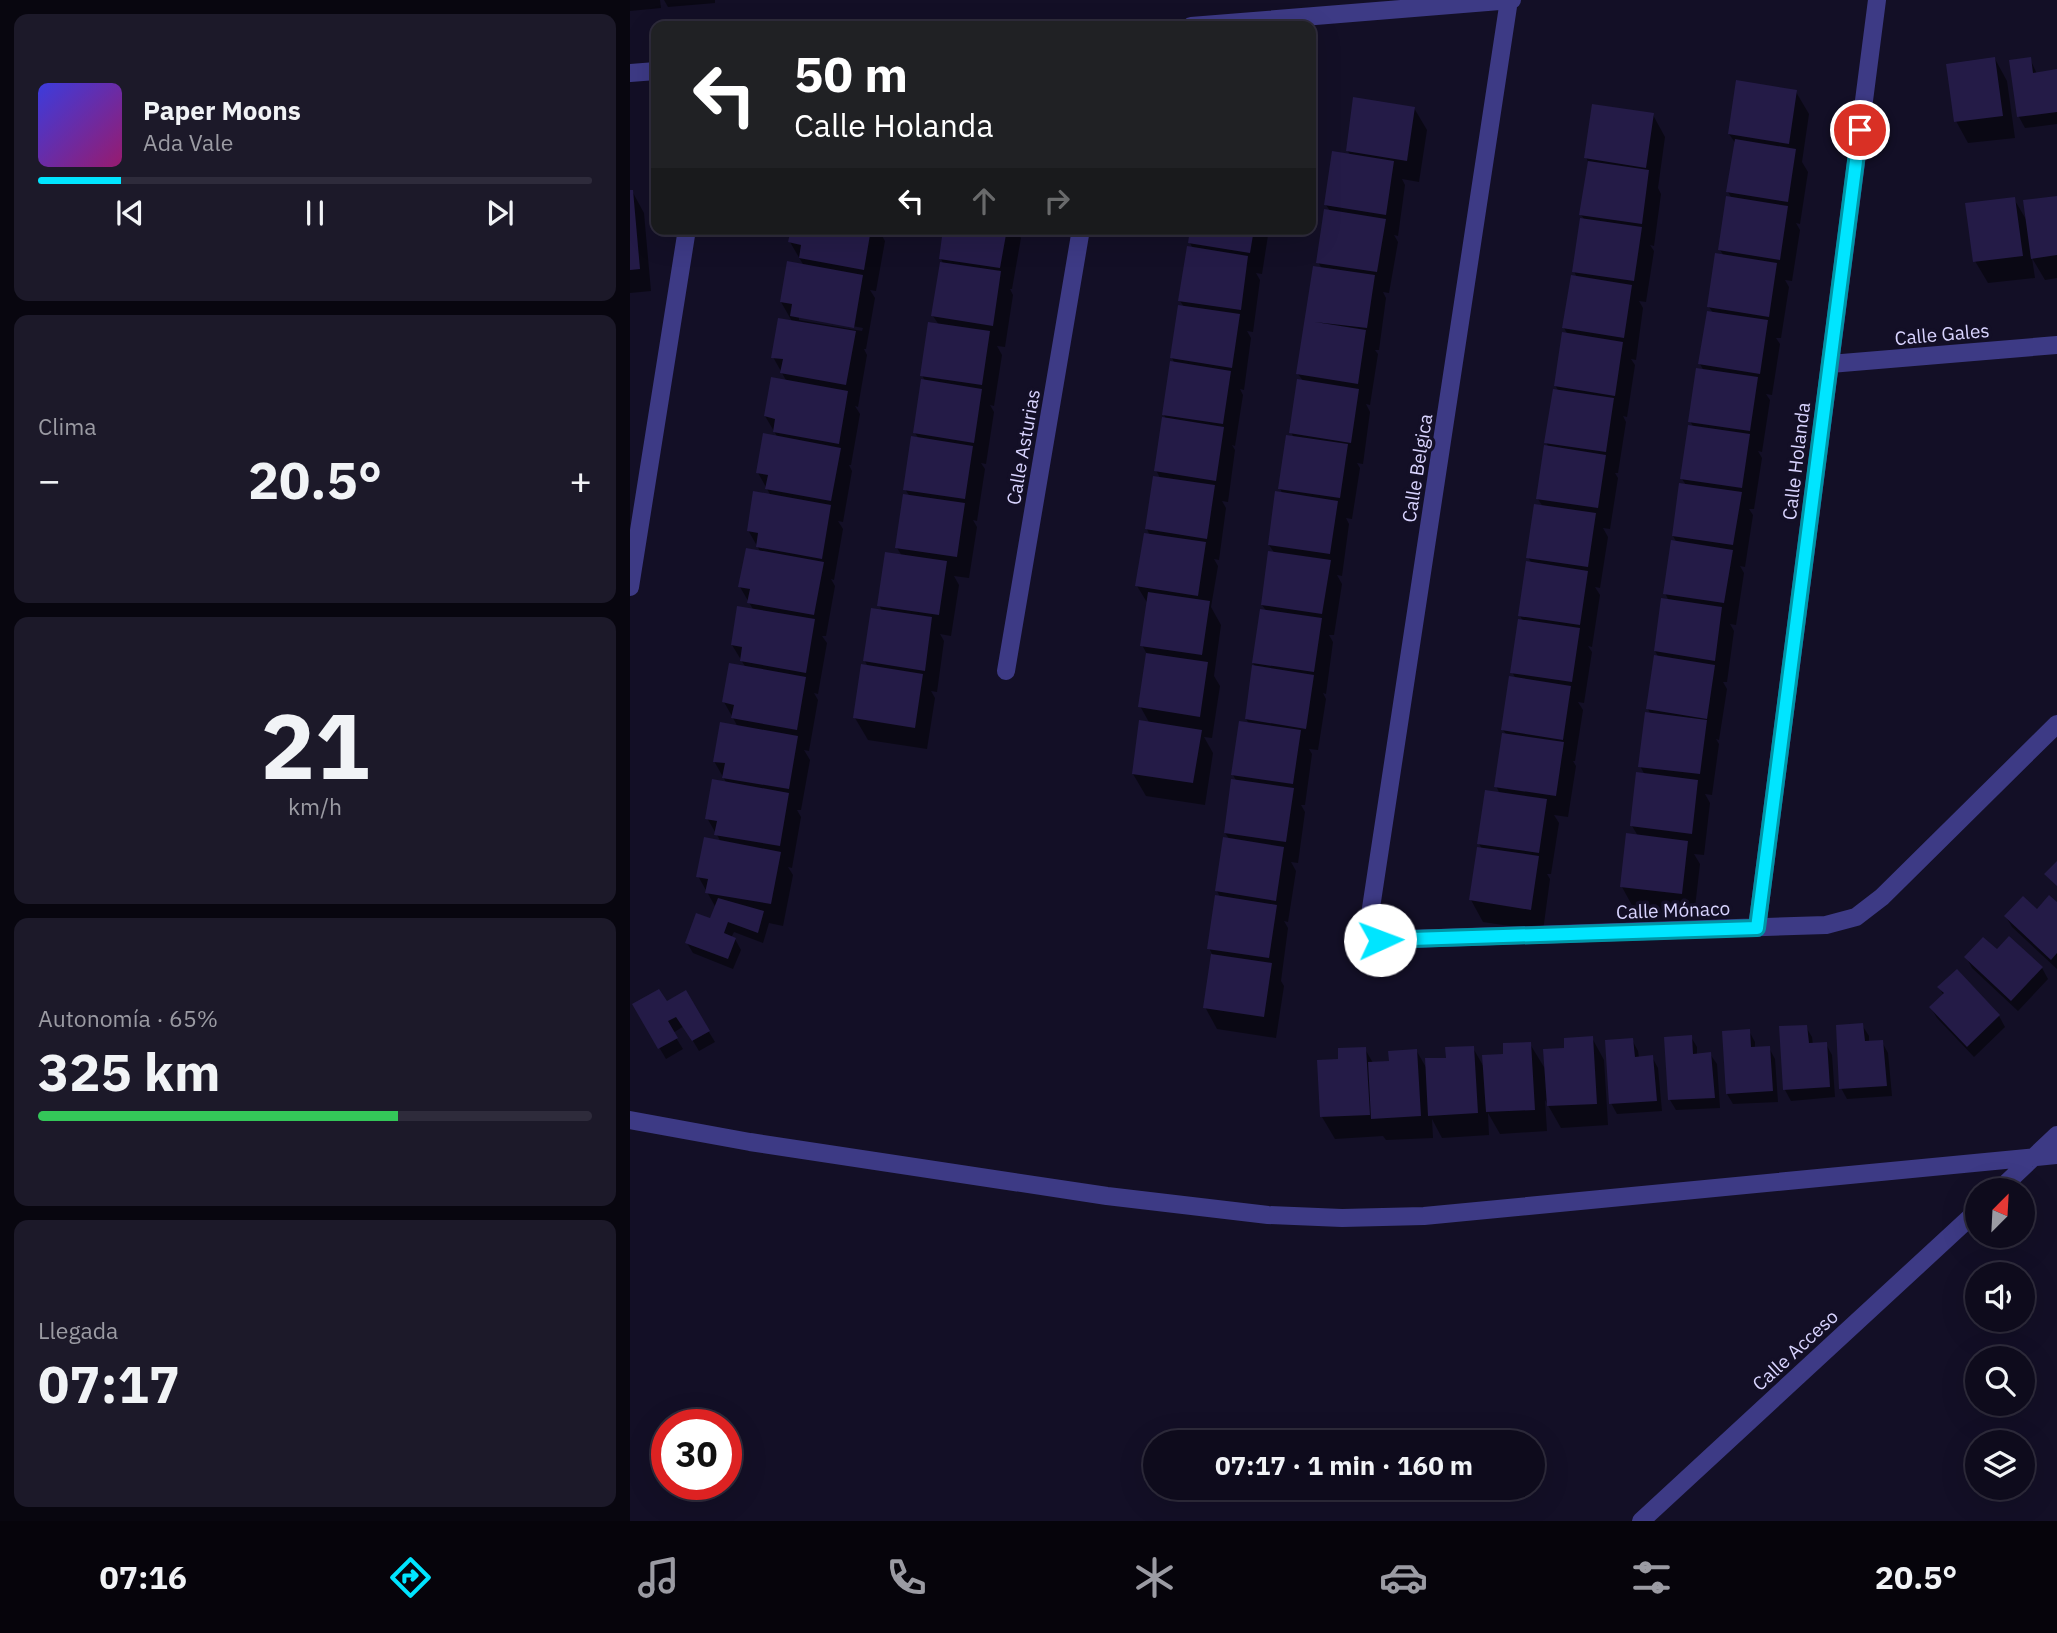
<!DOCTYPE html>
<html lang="es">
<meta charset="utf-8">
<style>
:root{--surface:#0e0b1c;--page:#1c1929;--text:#f1f3f6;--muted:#9b9ba3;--line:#2e2b3b;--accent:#00e5ff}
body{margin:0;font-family:"IBM Plex Sans",sans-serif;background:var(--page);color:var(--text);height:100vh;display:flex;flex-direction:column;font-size:26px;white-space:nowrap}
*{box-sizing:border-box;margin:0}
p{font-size:23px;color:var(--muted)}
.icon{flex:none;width:38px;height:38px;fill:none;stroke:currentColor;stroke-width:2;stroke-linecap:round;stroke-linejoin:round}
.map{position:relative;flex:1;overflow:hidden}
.details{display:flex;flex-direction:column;gap:14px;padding:14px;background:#08060f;width:630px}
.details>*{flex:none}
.top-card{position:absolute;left:21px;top:21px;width:665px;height:214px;border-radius:14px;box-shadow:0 7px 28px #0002,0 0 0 2px var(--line);background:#202124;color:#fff;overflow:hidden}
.needle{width:46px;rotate:24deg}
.controls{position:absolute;left:1335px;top:1178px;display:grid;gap:14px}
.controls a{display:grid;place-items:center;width:70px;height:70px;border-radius:50%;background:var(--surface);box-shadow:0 7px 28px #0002,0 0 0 2px var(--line);font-size:35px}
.speed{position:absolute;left:21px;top:1409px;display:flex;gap:14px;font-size:35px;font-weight:700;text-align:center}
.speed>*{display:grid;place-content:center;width:91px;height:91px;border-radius:50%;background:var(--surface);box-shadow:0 7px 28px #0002,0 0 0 2px var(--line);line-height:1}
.speed .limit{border:10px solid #d22;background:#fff;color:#111}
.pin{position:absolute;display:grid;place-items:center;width:60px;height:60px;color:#fff;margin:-30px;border:4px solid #fff;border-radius:50%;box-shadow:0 2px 7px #0007}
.me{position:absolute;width:77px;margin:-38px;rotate:88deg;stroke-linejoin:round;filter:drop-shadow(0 0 5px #0008)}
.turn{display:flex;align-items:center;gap:24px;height:147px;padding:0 28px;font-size:32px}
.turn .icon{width:91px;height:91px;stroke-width:2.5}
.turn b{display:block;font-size:49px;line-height:60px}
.lanes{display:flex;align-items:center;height:66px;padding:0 28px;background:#0003;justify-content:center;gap:35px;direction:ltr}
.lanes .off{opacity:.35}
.big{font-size:52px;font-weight:800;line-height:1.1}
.details .tile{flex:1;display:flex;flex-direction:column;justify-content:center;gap:10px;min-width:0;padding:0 24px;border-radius:14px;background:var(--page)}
.details .dial{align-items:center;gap:0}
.dial b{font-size:91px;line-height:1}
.song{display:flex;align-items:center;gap:21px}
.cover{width:84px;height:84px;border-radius:10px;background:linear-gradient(135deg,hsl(240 70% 55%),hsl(320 70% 35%))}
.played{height:7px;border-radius:4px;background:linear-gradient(90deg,var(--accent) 15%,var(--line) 15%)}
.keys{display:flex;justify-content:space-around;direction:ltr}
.heat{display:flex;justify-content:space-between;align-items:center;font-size:38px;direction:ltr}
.charge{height:10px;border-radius:5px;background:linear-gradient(90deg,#34c759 65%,var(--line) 0)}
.trip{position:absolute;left:513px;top:1430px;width:402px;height:70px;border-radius:35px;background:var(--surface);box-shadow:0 7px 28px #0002,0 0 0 2px var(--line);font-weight:800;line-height:70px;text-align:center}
.tab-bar{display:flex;height:112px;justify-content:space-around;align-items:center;background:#06040b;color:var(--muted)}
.tab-bar .icon{width:49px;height:49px}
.tab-bar .selected{color:var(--accent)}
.tab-bar b{font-size:32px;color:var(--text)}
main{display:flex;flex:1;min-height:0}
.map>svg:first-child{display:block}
.shadow{fill:#0007;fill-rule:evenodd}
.building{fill:#241b47}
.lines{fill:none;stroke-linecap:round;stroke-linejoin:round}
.minor{stroke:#3d3a85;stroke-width:18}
.route-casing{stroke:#0095a6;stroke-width:18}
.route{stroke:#00e5ff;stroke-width:12}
.labels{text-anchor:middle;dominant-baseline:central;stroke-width:7;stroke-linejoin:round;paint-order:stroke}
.street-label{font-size:19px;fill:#d9d4ff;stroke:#130f26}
</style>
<main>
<section class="details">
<div class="tile">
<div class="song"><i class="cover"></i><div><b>Paper Moons</b><p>Ada Vale</p></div></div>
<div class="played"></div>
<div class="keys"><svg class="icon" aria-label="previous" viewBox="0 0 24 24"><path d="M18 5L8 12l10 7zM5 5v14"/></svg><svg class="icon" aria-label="pause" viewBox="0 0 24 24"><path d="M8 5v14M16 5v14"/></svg><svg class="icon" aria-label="next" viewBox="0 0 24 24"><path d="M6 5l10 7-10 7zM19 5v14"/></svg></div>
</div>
<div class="tile"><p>Clima</p>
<div class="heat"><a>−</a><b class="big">20.5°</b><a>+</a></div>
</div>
<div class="tile dial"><b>21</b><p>km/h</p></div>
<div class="tile"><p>Autonomía · 65%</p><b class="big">325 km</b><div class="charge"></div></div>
<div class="tile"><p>Llegada</p><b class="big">07:17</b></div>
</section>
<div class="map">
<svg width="1427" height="1521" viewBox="0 0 1427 1521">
<rect width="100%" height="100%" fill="#130f26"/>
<!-- shadow -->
<path class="shadow" d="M0,0H30L31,8L0,11Z
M34,0H85V3L38,7Z
M1365,59L1377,81L1385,138L1338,143L1326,121Z
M1400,59L1407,74L1427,71V124L1395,128L1389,117L1381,62Z
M1166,92L1179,114L1172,162L1178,172L1170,224L1166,223L1170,230L1162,281L1155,280L1159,287L1151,338H1146L1150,344L1142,395L1136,394L1140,400L1132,452L1128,451L1132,458L1124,509H1119L1123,515L1115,567L1110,566L1114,573L1106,625L1100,624L1104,631L1097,682H1093L1097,689L1089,740L1086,739L1089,744L1082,795L1075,794L1080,803L1074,855L1064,854L1070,864L1064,916L1004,909L992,887L1008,836L1002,826L1015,775L1010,766L1021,715L1018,709L1029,658L1025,651L1039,601L1035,593L1047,543L1043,536L1056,485L1052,479L1064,428L1060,421L1074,371L1070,364L1083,313L1079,307L1094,256L1090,250L1102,199L1098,192L1106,144L1099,134Z
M784,108L797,130L789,182L772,179L775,185L768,236L764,235L768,242L759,293L753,292L756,298L749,350H745L748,354L740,405L736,404L740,412L733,464L727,463L730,468L722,519L716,518L719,524L712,576L707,575L712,584L704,635H699L703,642L696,694L693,693L696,699L688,750L679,749L682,754L675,805H671L675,812L668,863L661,862L666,871L658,922L654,921L658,928L651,981L654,986L646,1038L587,1029L575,1007L582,954L579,948L590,897L587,891L600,840L595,833L607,782L603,775L620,725L616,719L626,668L623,663L637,612L632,605L645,554L639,545L653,494L650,489L664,438L661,432L673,381L668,374L692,269L688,262L700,211L696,205L721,156L717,150Z
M1023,115L1035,137L1028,188L1031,194L1024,246L1020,245L1024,251L1016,302L1009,301L1013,308L1006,360L1001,359L1005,365L997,417L993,416L996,422L988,473H985L988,478L980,529L973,528L978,537L970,588L965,587L970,595L962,647L958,646L962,652L954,703L948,702L953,710L945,761H943L946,766L938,817L924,815L929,823L921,874H917L920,879L913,931L853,922L841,900L852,849L849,844L870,794L866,786L877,735L873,730L886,679L882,672L893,621L890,616L902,564L898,557L913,507L908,499L919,448L916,442L929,392L925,385L938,335L934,328L947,278L944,271L955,220L951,215L959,164L956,157Z
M2,191L14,213L21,291L0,293V192Z
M1427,198V278L1415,280L1402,258L1405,278L1358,283L1345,261L1384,199L1397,221Z
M162,229H248L255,241L246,291L240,290L245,298L236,349H234L237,355L228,407L225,406L230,414L221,465H219L222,471L213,522L208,521L213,529L204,580L201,579L205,586L196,636H192L197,643L188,694L184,693L188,700L179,751L174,750L180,760L171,810H167L171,817L162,868L158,867L163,875L153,926L139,923L133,943L104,932L101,938L105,939L111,950L103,969L63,953L57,943L81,920L86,908L68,876L91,842L77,818L97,784L84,761L108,727L94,702L116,668L102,645L124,611L110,587L131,553L118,530L141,496L128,473L148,438L135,416L157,382L143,357L163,323L151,302L174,266L160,242ZM169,316L233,328L232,331L169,320Z
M315,229H393L392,233L387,232L391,238L382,289H380L383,295L375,347L367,346L372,355L364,406L360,405L364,412L356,464L351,463L355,469L347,521L343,520L347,527L339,578L324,576L329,585L321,636L310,634L314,641L307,692L301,691L305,698L297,749L238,740L225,718L238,667L235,661L252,611L249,605L272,556L267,548L280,497L275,489L289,439L285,433L295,381L292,375L309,325L303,316L314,265L311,259Z
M562,229H639L632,274L626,273L630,280L623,332L617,331L621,338L614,390L610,389L613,395L605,446L602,445L605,450L598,502L592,501L596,508L589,560L584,559L588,566L581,607L591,625L584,676L590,686L582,738L574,737L583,753L575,805L516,796L503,774L520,724L510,706L518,656L512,645L518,604L507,586L520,536L517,529L530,478L526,470L536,419L534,415L545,364L542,358L554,307L550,301L563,249L560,243Z
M1427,905V969L1382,927L1376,917Z
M1367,952L1412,968L1418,979L1388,1011L1342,968L1336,957Z
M1326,971L1369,1016L1375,1027L1344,1057L1307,1018L1301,1008L1314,996L1309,987Z
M55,993L85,1042L69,1051L54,1026L43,1033L53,1049L36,1059L4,1005L36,1004Z
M1232,1025L1239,1036V1043L1252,1042L1258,1053L1262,1096L1217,1099L1211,1088Z
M1176,1027L1182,1037L1183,1045L1196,1044L1202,1055L1205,1097L1161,1101L1155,1090L1151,1028Z
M1119,1031L1125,1042V1049L1139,1048L1145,1059L1148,1102L1103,1104L1097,1094Z
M1061,1037L1067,1047V1055L1080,1054L1087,1064L1090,1108L1046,1110L1040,1100Z
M962,1038L974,1060L978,1125L931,1128L915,1100L917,1131L870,1134L858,1113L859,1135L812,1138L802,1119L803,1138L756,1140L753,1136L705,1139L692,1117L710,1060L735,1049L743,1063H761L786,1050L797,1069L843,1048L855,1069L875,1055L900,1044L917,1072L936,1050Z
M1002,1040L1008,1051L1009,1058L1022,1057L1028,1068L1032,1111L987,1114L981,1103Z"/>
<!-- building -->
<path class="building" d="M1365,57L1373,116L1324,122L1316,64Z
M1401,57L1403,73L1427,69V112L1387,117L1379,60Z
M1106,80L1167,90L1159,144L1098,134Z
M723,97L785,107L777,161L716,151Z
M962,104L1024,113L1016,168L954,158Z
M1105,139L1166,149L1158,202L1096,192Z
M702,151L764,161L756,215L694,205Z
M958,161L1019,170L1012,224L949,215Z
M0,190H3L10,269L0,270Z
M1096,196L1158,206L1150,260L1088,250Z
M1427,196V255L1401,259L1393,200Z
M1385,197L1393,256L1343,262L1335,203Z
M694,209L756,219L747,272L686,263Z
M950,218L1012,227L1004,281L942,272Z
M161,229H241L234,270L169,258L171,245L158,242Z
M313,229H377L370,268L309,259Z
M560,229H624L620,253L558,243Z
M557,246L618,256L611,310L548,301Z
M1085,253L1147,263L1139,317L1077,307Z
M157,261L233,275L224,328L160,316L162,304L150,302Z
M310,262L371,271L363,326L301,316Z
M683,266L745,275L737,328L685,322L736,330L728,384L666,374Z
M941,275L1002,285L994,338L932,328Z
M548,305L610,314L602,368L540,358Z
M1077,311L1138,320L1130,374L1068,364Z
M148,318L226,331L216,385L150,373L153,359L141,358Z
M298,322L360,331L352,385L290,376Z
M932,332L993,342L985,396L924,386Z
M540,361L601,371L593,424L532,415Z
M1066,368L1128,377L1120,431L1058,422Z
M141,377L218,391L209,444L143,432L145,419L134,416Z
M291,379L352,389L344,443L283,433Z
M667,379L729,389L721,443L659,433Z
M923,389L984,398L976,452L914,443Z
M532,417L594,427L586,481L524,471Z
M1058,425L1120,434L1112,488L1050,479Z
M133,433L211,448L201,501L135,489L138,475L126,473Z
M656,435L718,444L710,498L648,489Z
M281,436L343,446L335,499L273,490Z
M914,445L976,455L968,508L906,499Z
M523,476L585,485L577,539L515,529Z
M1049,483L1112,492L1103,545L1042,536Z
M123,491L201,505L192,559L126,547L128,533L117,531Z
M645,491L708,501L700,554L638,545Z
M273,494L335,503L327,557L265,548Z
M904,504L966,513L958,567L896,558Z
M514,533L576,542L568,596L505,586Z
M1041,540L1103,550L1094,603L1033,594Z
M116,548L194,562L184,615L117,603L120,589L108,587Z
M638,551L701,560L692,614L631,605Z
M255,552L317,561L309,615L247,606Z
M896,561L958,571L950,625L888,616Z
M518,592L580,601L572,655L510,646Z
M1031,598L1092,607L1085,661L1024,651Z
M107,606L185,619L176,673L110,661L112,647L101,645Z
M241,608L302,617L295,671L233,661Z
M630,609L692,618L684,672L622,663Z
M888,619L950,628L942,682L880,673Z
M516,653L578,662L570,717L508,707Z
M1024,655L1085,665L1077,719L1016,709Z
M99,663L176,677L167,730L101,718L104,705L92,702Z
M231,664L293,674L285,728L223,718Z
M622,665L684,675L676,729L615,719Z
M879,676L941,686L933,740L871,730Z
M1015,712L1077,720L1070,774L1008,767Z
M509,720L572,730L563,783L502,774Z
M609,721L671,730L663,784L601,775Z
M90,722L168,736L159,789L92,778L95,763L83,762Z
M872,733L934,742L926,796L864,787Z
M1006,772L1068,780L1062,834L1000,826Z
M82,779L159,793L150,846L84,835L87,821L75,819Z
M601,779L664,788L656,842L594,833Z
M855,790L917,799L909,853L847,844Z
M996,833L1058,841L1052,894L990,887Z
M74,837L151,852L141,904L75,893L78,879L66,877Z
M593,837L654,847L646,901L585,891Z
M847,847L909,856L901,910L839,900Z
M1427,861V886L1414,874Z
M585,895L647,905L639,958L577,949Z
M1419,895L1427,902V953L1421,960L1374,916L1393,896L1407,909Z
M88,898L134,911L128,933L98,922L94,933L106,938L98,959L55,943L66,913L80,918Z
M1379,936L1413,967L1381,1001L1334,957L1353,937L1367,949Z
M581,954L642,963L634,1017L573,1008Z
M1327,969L1370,1015L1337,1047L1299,1007L1314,993L1307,987Z
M29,989L37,1001L56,990L80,1031L62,1041L46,1017L38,1021L48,1038L28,1049L2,1004Z
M1233,1023L1235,1041L1253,1040L1257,1086L1209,1089L1206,1025Z
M1177,1025L1179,1043L1197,1042L1200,1087L1153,1090L1149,1026Z
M1120,1029L1121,1047L1140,1046L1143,1091L1096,1094L1092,1031Z
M1062,1035L1063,1054L1081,1052L1085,1098L1038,1100L1034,1037Z
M963,1036L967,1104L917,1106L913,1049L934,1048V1038Z
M1003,1038L1005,1057L1023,1055L1027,1101L979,1104L975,1040Z
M901,1042L905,1110L856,1112L852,1055L873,1054V1043Z
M844,1046L848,1113L798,1116L795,1058H816L815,1047Z
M736,1047L740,1115L690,1117L687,1060L708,1059V1048Z
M787,1049L791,1116L741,1119L738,1062L759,1061L758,1051Z"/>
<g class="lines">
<!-- minor -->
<path class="minor" d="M879,0L741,908V927L750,940L1196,925L1226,917L1252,897L1427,724
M561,26L882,0
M0,73L26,71
M1200,364L1427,345
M0,587L57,229
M376,671L451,229
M1127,928L1247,0
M0,1120L120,1142L477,1196L638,1215L712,1218L794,1216L1427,1155
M1369,1190L1427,1135
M1011,1521L1348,1210"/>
</g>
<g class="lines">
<!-- route casing -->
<g class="route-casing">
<path id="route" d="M750,940L1127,928L1230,130"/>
</g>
<!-- route -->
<use href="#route" class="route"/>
</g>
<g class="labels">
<!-- street labels -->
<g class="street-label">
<text transform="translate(1312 334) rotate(-5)">Calle Gales</text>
<text transform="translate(393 447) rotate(-80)">Calle Asturias</text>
<text transform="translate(1166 461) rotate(-83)">Calle Holanda</text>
<text transform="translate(787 468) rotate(-81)">Calle Belgica</text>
<text transform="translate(1043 910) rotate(-2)">Calle Mónaco</text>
<text transform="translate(1165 1350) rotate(-43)">Calle Acceso</text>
</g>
</g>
</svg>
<div class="controls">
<a><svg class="needle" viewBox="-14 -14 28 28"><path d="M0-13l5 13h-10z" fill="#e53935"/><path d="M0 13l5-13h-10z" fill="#9b9ba3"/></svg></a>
<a><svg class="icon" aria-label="sound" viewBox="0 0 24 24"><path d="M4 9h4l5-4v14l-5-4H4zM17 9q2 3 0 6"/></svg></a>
<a><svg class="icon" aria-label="search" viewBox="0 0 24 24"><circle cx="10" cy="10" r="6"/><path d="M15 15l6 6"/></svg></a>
<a><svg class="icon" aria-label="layers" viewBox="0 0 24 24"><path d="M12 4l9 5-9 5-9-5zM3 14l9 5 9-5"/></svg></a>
</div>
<div class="speed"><div class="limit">30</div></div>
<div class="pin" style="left:1230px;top:130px;background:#d93025"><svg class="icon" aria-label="arrive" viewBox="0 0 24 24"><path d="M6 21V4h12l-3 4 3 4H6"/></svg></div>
<svg class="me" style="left:750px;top:940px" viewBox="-20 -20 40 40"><circle r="19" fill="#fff"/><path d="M0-13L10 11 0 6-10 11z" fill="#00e5ff"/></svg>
<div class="trip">07:17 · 1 min · 160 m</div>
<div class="top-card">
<div class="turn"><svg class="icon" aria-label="left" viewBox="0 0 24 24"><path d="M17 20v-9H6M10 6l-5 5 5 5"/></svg><div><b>50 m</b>Calle Holanda</div></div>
<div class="lanes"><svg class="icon" aria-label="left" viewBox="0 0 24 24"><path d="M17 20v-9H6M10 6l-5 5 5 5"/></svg><svg class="icon off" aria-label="ahead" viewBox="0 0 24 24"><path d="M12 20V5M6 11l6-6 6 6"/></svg><svg class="icon off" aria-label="right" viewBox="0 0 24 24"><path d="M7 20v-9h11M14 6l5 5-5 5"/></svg></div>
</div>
</div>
</main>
<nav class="tab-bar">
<b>07:16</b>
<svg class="icon selected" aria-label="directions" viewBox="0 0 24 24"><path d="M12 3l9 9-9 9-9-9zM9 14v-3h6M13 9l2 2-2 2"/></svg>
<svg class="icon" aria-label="music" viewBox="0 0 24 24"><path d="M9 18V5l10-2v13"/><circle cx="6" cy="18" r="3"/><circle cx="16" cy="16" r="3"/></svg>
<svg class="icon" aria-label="phone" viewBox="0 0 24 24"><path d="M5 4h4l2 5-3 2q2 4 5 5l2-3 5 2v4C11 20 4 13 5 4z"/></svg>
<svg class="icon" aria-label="climate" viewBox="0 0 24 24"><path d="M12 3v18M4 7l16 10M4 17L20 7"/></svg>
<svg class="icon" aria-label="car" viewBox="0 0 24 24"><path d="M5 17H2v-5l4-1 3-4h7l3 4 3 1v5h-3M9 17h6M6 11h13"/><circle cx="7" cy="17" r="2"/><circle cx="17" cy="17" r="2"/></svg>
<svg class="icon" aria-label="filters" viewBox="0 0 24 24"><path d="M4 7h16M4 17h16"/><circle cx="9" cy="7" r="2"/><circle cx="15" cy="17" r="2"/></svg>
<b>20.5°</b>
</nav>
